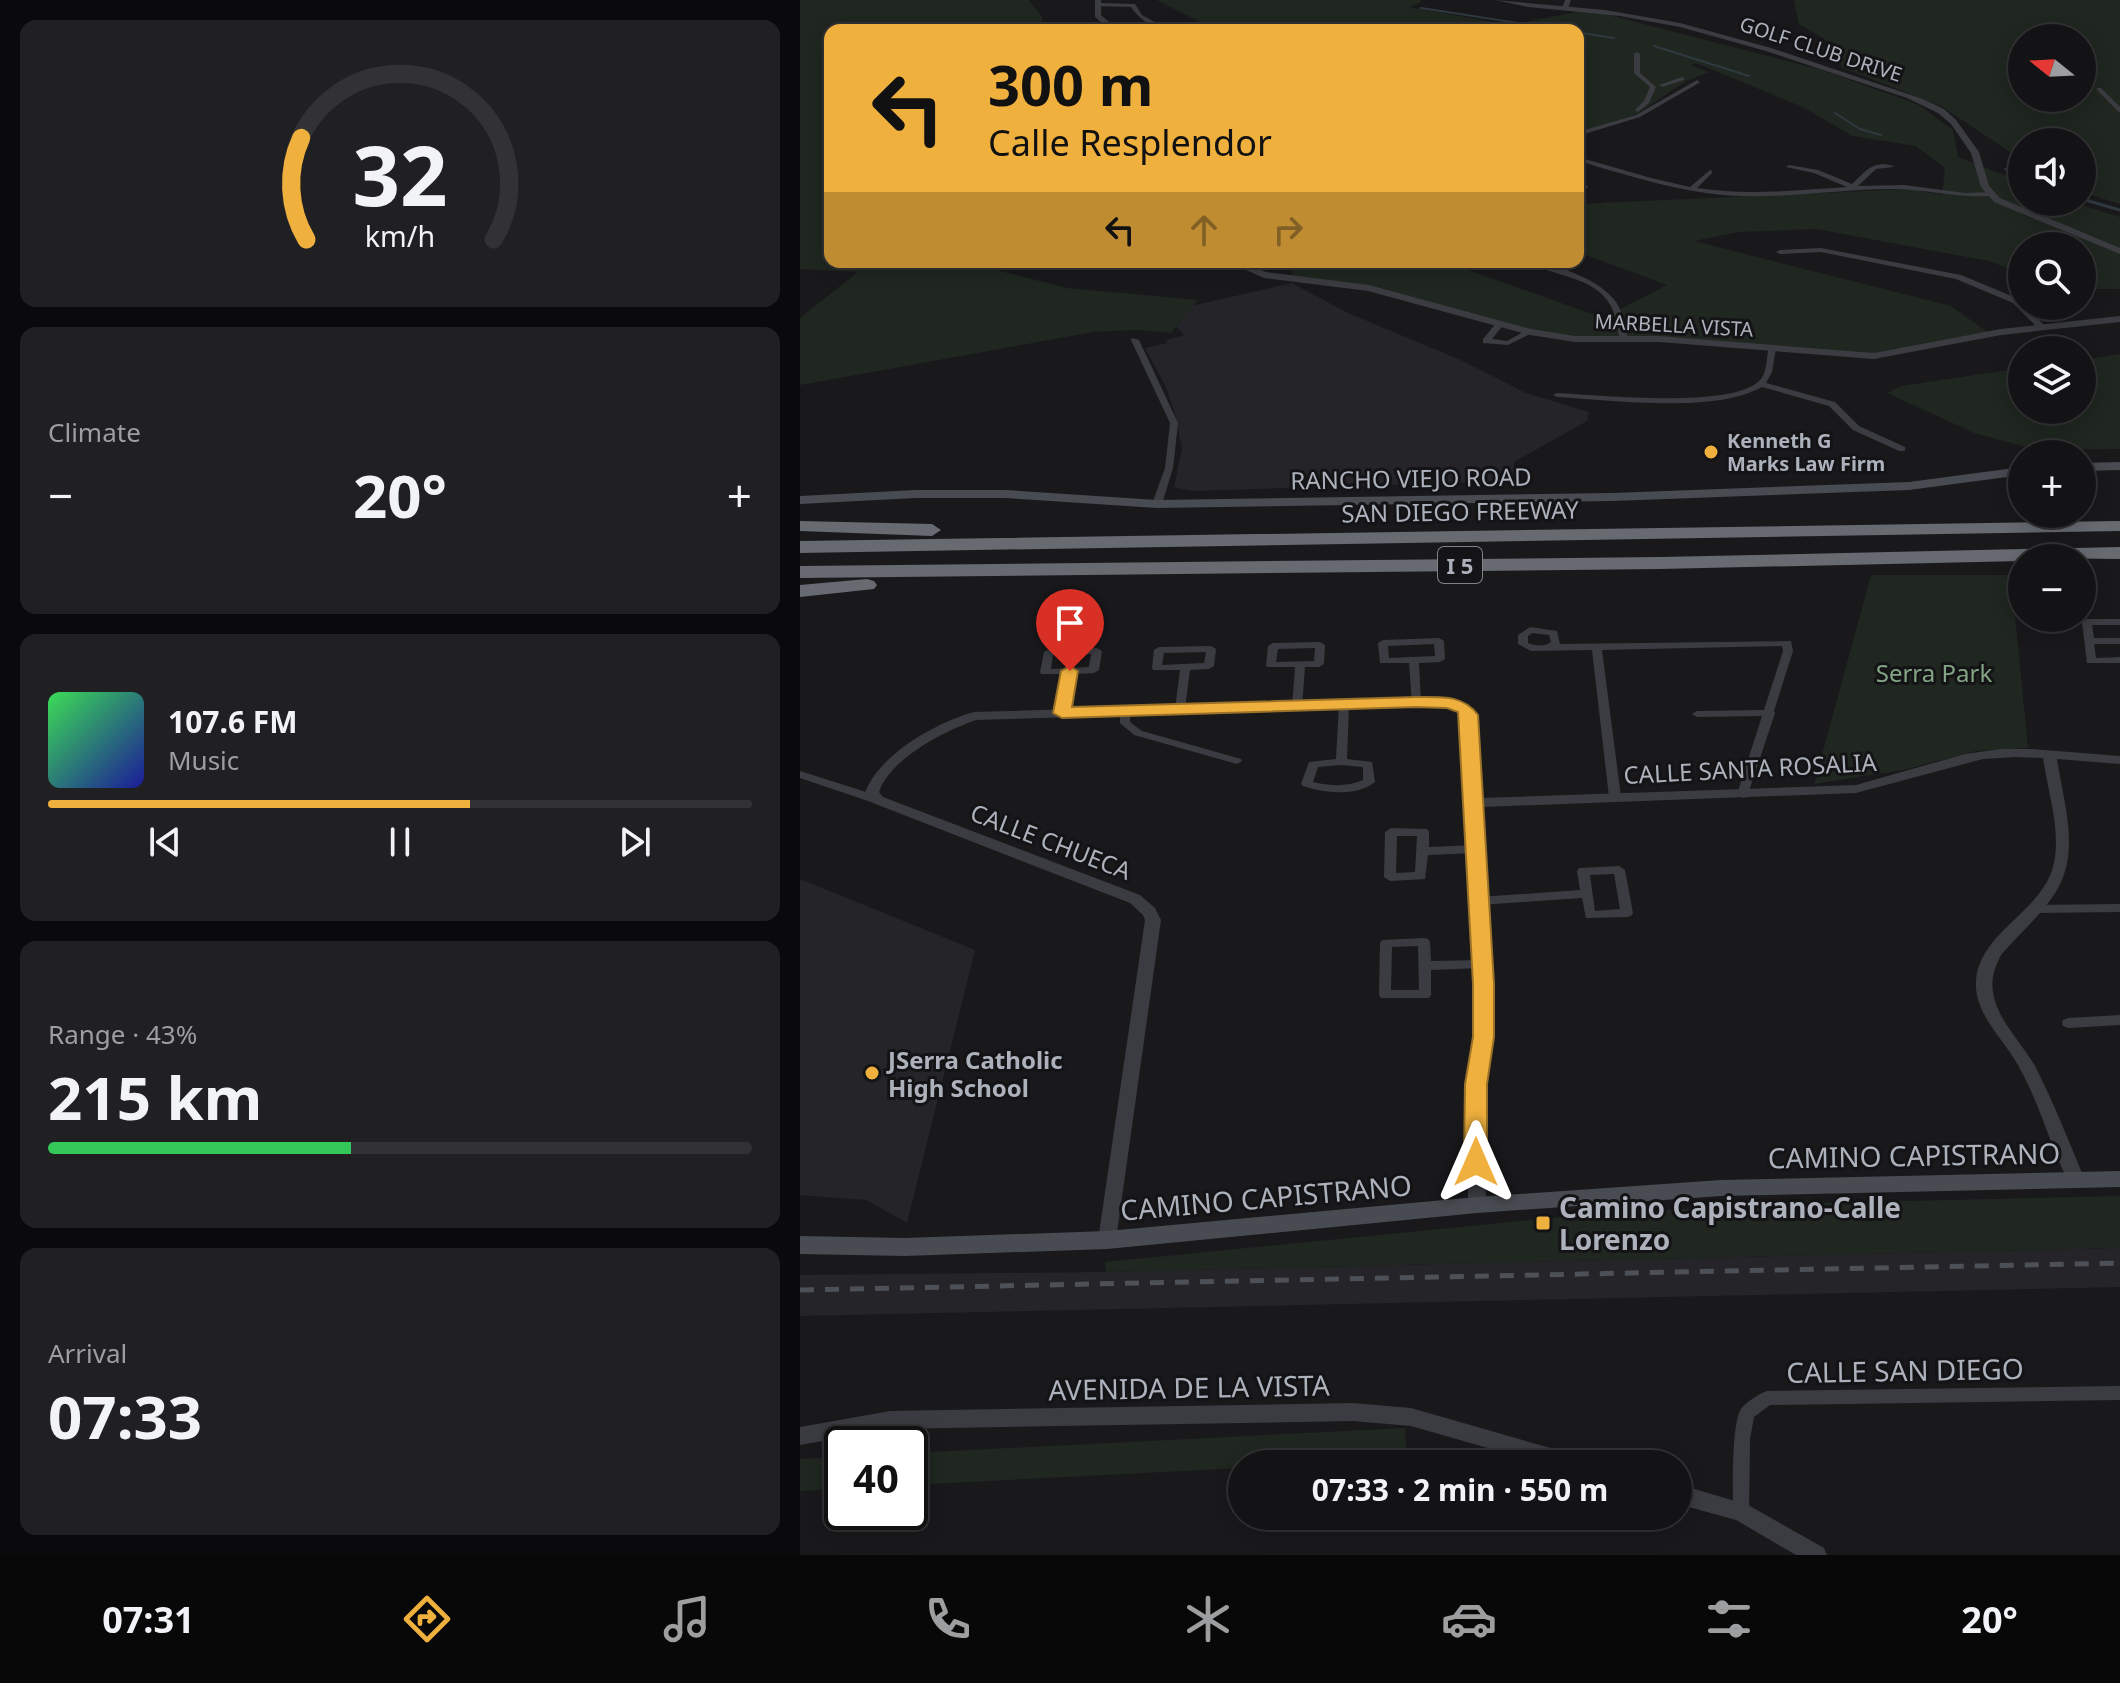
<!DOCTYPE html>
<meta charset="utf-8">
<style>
:root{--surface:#131315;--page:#202022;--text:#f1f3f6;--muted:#9d9ea0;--line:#323234;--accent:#efb03e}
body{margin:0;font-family:"Noto Sans",sans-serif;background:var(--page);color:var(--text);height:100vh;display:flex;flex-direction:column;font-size:30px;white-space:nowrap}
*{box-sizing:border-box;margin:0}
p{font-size:26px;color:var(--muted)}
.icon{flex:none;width:44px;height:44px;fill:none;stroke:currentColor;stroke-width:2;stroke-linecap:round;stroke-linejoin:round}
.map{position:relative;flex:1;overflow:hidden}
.details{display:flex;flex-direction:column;gap:20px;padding:20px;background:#0a0a0c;width:800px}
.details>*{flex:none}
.hud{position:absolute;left:24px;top:24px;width:760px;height:244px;border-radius:16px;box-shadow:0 4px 20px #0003,0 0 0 2px var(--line);background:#efb03e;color:#111;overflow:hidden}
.needle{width:52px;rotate:288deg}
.fabs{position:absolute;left:1208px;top:24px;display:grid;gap:16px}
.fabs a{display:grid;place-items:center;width:88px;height:88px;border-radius:50%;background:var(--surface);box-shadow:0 4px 20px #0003,0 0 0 2px var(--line);font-size:40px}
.speed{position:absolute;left:24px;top:1426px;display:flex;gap:16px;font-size:40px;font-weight:700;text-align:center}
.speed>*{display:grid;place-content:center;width:104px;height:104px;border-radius:50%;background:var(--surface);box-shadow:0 4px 20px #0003,0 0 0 2px var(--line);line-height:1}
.speed .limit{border:4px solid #111;border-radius:12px;background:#fff;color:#111}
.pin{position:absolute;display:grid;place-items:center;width:68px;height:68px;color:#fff;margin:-82px -34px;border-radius:50% 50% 50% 0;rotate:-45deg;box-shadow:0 0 8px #0007}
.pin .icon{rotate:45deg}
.me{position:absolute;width:88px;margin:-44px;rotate:0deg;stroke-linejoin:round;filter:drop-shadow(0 0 6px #0008)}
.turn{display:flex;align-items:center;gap:28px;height:168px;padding:0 32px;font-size:36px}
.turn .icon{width:104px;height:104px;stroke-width:2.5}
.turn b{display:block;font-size:56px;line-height:68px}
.lanes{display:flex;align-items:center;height:76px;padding:0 32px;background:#0003;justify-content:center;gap:40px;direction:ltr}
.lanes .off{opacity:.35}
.big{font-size:60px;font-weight:700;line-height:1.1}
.details .card{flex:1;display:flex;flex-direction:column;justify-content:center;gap:12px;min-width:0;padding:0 28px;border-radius:16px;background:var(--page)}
.details .dial{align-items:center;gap:0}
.dial svg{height:208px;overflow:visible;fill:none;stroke:var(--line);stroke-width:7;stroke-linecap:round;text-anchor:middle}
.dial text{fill:var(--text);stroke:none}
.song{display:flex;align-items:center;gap:24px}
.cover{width:96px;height:96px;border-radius:12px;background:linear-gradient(135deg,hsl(130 70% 55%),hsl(240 70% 35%))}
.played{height:8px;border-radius:4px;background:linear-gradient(90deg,var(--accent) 60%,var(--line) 60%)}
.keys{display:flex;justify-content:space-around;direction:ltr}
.heat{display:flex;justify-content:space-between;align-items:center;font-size:44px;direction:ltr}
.charge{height:12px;border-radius:6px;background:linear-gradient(90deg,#34c759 43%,var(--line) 0)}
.trip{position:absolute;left:428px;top:1450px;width:464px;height:80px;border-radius:40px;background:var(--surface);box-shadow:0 4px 20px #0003,0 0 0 2px var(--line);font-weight:700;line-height:80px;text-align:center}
.tabs{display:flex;height:128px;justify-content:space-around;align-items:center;background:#080808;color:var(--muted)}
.tabs .icon{width:56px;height:56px}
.tabs .active{color:var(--accent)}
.tabs b{font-size:36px;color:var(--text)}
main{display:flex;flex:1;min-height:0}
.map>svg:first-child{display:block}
.built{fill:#252529}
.green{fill:#1f2720;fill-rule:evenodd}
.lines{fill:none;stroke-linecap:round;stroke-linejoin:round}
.stream-far1{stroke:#2f3940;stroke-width:2}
.stream{stroke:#2f3940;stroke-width:3}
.minor{fill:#3a3c41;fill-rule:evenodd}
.tertiary{fill:#3a3c41;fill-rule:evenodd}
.secondary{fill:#484b51;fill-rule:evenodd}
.motorway{fill:#676a71;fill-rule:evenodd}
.rail{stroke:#4d5056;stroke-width:5;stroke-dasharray:14 11;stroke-linecap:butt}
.route{fill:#efb03e;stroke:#9b7228;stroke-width:2}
.poi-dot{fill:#efb03e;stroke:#141417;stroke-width:3}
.labels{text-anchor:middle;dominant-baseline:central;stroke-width:6;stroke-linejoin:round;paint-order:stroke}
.far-street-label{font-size:20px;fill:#acb1bb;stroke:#141417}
.far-poi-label{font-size:20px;font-weight:bold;fill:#acb1bb;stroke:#141417;text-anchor:start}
.shield{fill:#141417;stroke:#7e828a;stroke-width:2}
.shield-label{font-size:22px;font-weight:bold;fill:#acb1bb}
.street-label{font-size:24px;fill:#acb1bb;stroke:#141417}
.park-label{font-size:24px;fill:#84a585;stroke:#141417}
.poi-label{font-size:24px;font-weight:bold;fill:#acb1bb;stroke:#141417;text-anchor:start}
.near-street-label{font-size:28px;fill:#acb1bb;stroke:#141417}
.near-poi-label{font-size:28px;font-weight:bold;fill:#acb1bb;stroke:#141417;text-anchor:start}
</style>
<main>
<section class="details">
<div class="card dial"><svg viewBox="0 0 100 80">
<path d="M14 69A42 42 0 1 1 86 69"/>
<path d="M14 69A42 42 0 0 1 12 30" stroke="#efb03e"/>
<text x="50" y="56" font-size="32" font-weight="700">32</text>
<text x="50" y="72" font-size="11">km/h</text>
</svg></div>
<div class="card"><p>Climate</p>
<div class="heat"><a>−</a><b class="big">20°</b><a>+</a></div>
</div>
<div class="card">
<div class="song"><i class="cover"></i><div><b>107.6 FM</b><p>Music</p></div></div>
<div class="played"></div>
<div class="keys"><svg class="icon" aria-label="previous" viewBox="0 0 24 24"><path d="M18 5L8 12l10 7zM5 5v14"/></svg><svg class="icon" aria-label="pause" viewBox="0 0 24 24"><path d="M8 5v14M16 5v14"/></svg><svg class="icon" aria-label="next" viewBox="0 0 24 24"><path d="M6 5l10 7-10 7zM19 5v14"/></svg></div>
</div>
<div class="card"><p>Range · 43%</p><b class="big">215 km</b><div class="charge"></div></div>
<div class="card"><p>Arrival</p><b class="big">07:33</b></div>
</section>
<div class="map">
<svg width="1320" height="1555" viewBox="0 0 1320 1555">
<rect width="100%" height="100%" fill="#19191c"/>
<!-- built -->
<path class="built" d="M492,283L548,313L663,361L726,393L789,412L787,421L714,462L715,481L392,491L374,487L382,449L375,414L366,387L345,348L367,343L366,340L384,335L374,324L391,306Z
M0,879L175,950L107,1223L66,1200L0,1195Z
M1320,1248V1287L0,1316V1275L306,1272Z"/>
<!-- green -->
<path class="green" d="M0,0H229L243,18L236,30H30V262H164L268,288L398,300L371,333L337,330L294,332L0,385V318L58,272L0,269Z
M357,0H620L622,2L609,7L710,25L776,12L805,14L1022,70L1119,105L1153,130L1158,157L1222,182V202H1272L1320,217V289H1282V246H1222V274L1189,261L1016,229L939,232L894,241L1151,306L1190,334L1085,355L859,339L755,337L569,288L489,279L493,273L487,262H646L803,318L867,285L778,252V204L1110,189L1142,195L1145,168L1116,146L1052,136L1005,108L896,63L891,65L909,72L886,81L837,114L778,134V30H416Z
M994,0H1320V204L1282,192V142H1222V160L1141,106L1043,68L1026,40L999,24ZM1222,38H1282V98H1222Z
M1320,354V449L1238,450L1174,433L1087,393L1101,386L1222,368V410H1282V360Z
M1071,575H1211L1228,748L1176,751L1103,770L1014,784Z
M1320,1196V1248L306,1272L305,1262L803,1213L981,1204Z
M605,1428L607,1459L442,1464V1468L110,1485V1453Z
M42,1457V1489L0,1491V1459Z"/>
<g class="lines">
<!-- stream-far1 -->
<path class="stream-far1" d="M621,8L814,38
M854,46L949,76
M1035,113L1060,129L1081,135
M1205,169L1222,174"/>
<!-- stream -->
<path class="stream" d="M1282,199L1320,210"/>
<!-- minor -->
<path class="minor" d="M765,0H771L768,8L765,10L762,8Z
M298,3L335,4L342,15L369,30C354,30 339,19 331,7L296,6Z
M837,52L840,54V73L856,87L849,103L838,112L835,110L844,101L850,87L834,73V54Z
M882,77L885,79L884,80L862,87L859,85Z
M897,80L900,82L899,83L840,117L778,136V132L836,115Z
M1297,88H1301L1320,107V113L1297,90Z
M778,157L851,178L890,187L910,170L912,171V173L897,188C947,196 997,190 1047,187L1014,173L986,167L989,165L1018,170L1052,184C1067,170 1073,160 1094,166L1093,167L1076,169L1058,186L1104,185L1165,193L1190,192L1193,194L1190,196C1157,198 1125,189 1092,189C1041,189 990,198 939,196C884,194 831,176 778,161Z
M778,181L787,186L788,187L785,189L778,186Z
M1021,248L1161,275L1219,299L1222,303V306H1225L1247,328L1240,330L1213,303L1156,279L1021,252L980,254L976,252L980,250Z
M725,262C753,262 800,279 816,302C823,312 824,326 828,338L827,340L820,338C817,328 816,316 811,306C795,276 752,276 725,262Z
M697,322L704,324L692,339L707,341L727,330L734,332L708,345L683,343V339Z
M332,338L339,340L378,423L373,468L362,504L357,507L352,504L365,468L370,423L331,340Z
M969,346L976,348L972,372L966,383L1035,402L1059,426L1105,447V451H1099L1053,430L1029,406L962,387C913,414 813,400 757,397L753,395L757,393C798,395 930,409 959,381C968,373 966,357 969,346Z
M1287,619H1320V625H1292L1294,638H1320V644H1294L1296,658L1320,657V663H1287L1282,622Z
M730,627L757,631L760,644L991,641L993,651L974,711L975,713L947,797L943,798L937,794L962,716L897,717L892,714L897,711L964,710L983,651L982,646L802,650L821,797L815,801L809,797L792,650L731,651L718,644V635ZM732,633L749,635L751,642C745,647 734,646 728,643V636Z
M639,638L644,641L645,659L640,662L619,663L621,702L620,704H612L609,663H580L578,643L583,640ZM634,644L635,656L589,658L588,646Z
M520,642L525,645L524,664L519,667H505L502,706L497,709L493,708L492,706L495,667H467L466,665L468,646L473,643ZM515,648L514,661L476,662L478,649Z
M411,646L416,649L414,666L409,669L390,670L385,709L384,711H376L375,709L380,670H353L352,668L354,650L359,647ZM406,652L404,663L362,665L364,653Z
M297,648L302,651L299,670L294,673L275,674L267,713L266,715H258L257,713L264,674H241L240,672L244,652L249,649ZM291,654L289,667L251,669L253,655Z
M544,701L549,704L547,759L572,762L575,782C557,797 524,793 503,786L501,784L509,762L536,759L539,704ZM541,765L563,767V780C548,787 529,786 513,782L518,767Z
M325,707L330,710V722L342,731L441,759L442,761L437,764L334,735L320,723V710Z
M0,771L82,797L84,800L78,804L74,803L0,778Z
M591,828L627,829L629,832V847L675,845L681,849L675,853L628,855L625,879L590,881L584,877L585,832ZM597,836H617L615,872L596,873Z
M819,866L825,870L833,913L831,916L827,917L786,918L782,898L679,905L675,904L673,901L675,898L679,897L780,890L777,871L779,868ZM814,874L820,909L795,911L790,875Z
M1320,904V912L1235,913L1231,912L1229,909L1231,906L1235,905Z
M624,938L628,939L630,942L631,961L682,960L686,961L688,964L686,967L682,968L631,970V995L629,998H581L579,995L580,943L582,940ZM618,946L619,990H591L592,947Z
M1320,1015V1025L1268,1028L1263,1026L1262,1023L1263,1020L1268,1018Z
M1320,1386V1400L970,1405L954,1417L950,1439L949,1512L947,1517L941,1520L935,1517L933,1512C933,1491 931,1425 941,1409C946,1402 959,1394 967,1391Z"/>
<!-- tertiary -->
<path class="tertiary" d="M295,0H301V15L318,30H310L295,17Z
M695,0L805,10L880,23L971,48L1123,99L1144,109L1156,120L1179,152L1189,186L1200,198L1320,248V254L1194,202L1181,187L1171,153L1151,124L1138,113L1107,98L966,51L880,27L820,16L728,7Z
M428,262H441L466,272L569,285L731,329L775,336H859L1074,353L1201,329L1320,316V322L1201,335L1074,359L859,342H775L730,335L568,291L464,278Z
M631,698C649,698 664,700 676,715L680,798L1056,785L1165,754L1201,749H1231L1320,756V764L1257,759C1264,806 1283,857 1251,899C1237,919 1217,936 1201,955C1194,969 1190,981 1194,997C1200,1023 1222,1043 1235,1066C1254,1103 1269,1142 1285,1180L1282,1185L1276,1187L1270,1185C1249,1144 1238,1096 1213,1057C1198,1034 1174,1010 1176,981C1179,933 1241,912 1253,867C1262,833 1248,792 1243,758L1216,757L1183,759L1056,793L681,807L691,984V1037L684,1084L686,1205L683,1210L677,1212L671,1210L668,1205V1084L675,1037V984L662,716C653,706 643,706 631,706L176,720C144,731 90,759 79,792L83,797L340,895L355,908L361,920L316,1240L313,1245L307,1248L301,1245L298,1240L345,920L343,915L330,903L73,803L65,793C78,755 137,722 174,712Z
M553,1403L611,1408L775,1455L782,1457L785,1464H743L611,1426L553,1421L90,1429L0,1445V1427L90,1411Z
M878,1484L948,1505L1024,1548L1027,1555H996L936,1520L878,1504Z"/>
<!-- secondary -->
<path class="secondary" d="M1320,462V470L1282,471V463Z
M1222,467V475L1109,490L812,501L357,508L206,498H116L0,504V496L116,490H206L357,500L812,493L1109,482Z
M1320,1171V1187L921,1196L677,1213L307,1249L105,1256L0,1254V1236L105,1238L307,1231L677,1197L921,1180Z"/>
<!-- motorway -->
<path class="motorway" d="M0,521L132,524L141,530L132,536L0,531Z
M1320,521V531L0,553V541Z
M1320,547V559L1222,558V561L860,569L0,578V566L860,557Z
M67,579L74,581L77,585L74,589L0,597V585Z"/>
<!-- rail -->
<path class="rail" d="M0,1290L1320,1263"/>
</g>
<!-- route -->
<path class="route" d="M270,666L278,671L272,707L616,697C639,697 663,694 678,715L694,984V1037L687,1084V1162L684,1168H668L664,1162L665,1084L673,1037V984L658,712L647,708L616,707L262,718L253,713L261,671Z"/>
<!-- markers -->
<g class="poi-dot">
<circle cx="911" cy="452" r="8"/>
<circle cx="72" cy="1073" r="8"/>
<rect x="735" y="1215" width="16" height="16" rx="4"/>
</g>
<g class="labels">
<!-- far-street labels -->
<g class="far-street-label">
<text transform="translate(1021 49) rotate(18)">GOLF CLUB DRIVE</text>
<text transform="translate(874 325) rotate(3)">MARBELLA VISTA</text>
</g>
<!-- far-poi labels -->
<g class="far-poi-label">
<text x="927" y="440">Kenneth G<tspan x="927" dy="23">Marks Law Firm</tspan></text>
</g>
<!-- shield labels -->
<rect class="shield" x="638" y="547" width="44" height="36" rx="6"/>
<g class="shield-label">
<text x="660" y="565">I 5</text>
</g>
<!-- street labels -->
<g class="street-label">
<text transform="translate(611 478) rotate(-1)">RANCHO VIEJO ROAD</text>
<text transform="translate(660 511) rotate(-1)">SAN DIEGO FREEWAY</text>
<text transform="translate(950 768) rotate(-3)">CALLE SANTA ROSALIA</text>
<text transform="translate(251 841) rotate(21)">CALLE CHUECA</text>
</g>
<!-- park labels -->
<g class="park-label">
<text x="1134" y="672">Serra Park</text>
</g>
<!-- poi labels -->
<g class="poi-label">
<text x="88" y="1059">JSerra Catholic<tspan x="88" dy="28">High School</tspan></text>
</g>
<!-- near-street labels -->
<g class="near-street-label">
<text transform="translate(1114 1155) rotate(-1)">CAMINO CAPISTRANO</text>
<text transform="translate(466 1197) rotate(-5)">CAMINO CAPISTRANO</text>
<text transform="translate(1105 1370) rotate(-1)">CALLE SAN DIEGO</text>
<text transform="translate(389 1387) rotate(-1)">AVENIDA DE LA VISTA</text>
</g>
<!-- near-poi labels -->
<g class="near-poi-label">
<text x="759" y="1207">Camino Capistrano-Calle<tspan x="759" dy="32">Lorenzo</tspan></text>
</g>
</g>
</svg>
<div class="fabs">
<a><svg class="needle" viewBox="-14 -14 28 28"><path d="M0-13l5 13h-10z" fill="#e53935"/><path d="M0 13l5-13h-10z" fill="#9d9ea0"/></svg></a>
<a><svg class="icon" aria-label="sound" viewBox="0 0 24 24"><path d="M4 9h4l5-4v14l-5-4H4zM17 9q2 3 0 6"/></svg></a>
<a><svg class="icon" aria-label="search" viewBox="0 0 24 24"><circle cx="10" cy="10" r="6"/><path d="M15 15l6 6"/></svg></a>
<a><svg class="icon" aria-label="layers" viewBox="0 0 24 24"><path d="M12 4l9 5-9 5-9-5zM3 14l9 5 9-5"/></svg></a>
<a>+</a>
<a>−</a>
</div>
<div class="speed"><div class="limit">40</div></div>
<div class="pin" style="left:270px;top:671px;background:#d93025"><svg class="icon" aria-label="arrive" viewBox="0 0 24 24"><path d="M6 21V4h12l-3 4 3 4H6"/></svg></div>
<svg class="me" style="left:676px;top:1162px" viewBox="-20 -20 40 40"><path d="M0-17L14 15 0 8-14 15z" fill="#efb03e" stroke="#fff" stroke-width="4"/></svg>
<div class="trip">07:33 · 2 min · 550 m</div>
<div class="hud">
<div class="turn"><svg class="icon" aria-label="left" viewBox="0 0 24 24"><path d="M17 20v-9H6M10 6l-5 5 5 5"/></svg><div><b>300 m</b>Calle Resplendor</div></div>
<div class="lanes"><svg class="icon" aria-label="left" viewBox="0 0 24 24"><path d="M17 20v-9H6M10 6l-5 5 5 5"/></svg><svg class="icon off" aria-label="ahead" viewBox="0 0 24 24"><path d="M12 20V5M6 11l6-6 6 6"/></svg><svg class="icon off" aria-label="right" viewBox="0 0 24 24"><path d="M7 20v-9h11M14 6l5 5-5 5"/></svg></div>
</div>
</div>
</main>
<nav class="tabs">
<b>07:31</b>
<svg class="icon active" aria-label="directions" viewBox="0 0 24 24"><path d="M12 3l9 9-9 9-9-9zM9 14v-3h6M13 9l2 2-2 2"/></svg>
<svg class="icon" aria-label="music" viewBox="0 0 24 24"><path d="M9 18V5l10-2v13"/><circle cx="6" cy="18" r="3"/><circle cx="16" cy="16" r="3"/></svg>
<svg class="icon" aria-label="phone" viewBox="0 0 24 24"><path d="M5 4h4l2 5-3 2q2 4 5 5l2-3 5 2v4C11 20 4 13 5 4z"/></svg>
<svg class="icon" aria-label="climate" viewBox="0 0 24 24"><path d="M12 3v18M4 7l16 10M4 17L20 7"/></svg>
<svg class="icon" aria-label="car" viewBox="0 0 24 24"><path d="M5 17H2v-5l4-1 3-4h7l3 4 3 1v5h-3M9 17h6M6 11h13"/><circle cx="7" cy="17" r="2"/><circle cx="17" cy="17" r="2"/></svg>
<svg class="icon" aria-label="filters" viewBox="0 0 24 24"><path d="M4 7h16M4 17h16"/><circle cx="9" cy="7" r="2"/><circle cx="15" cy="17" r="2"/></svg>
<b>20°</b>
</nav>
